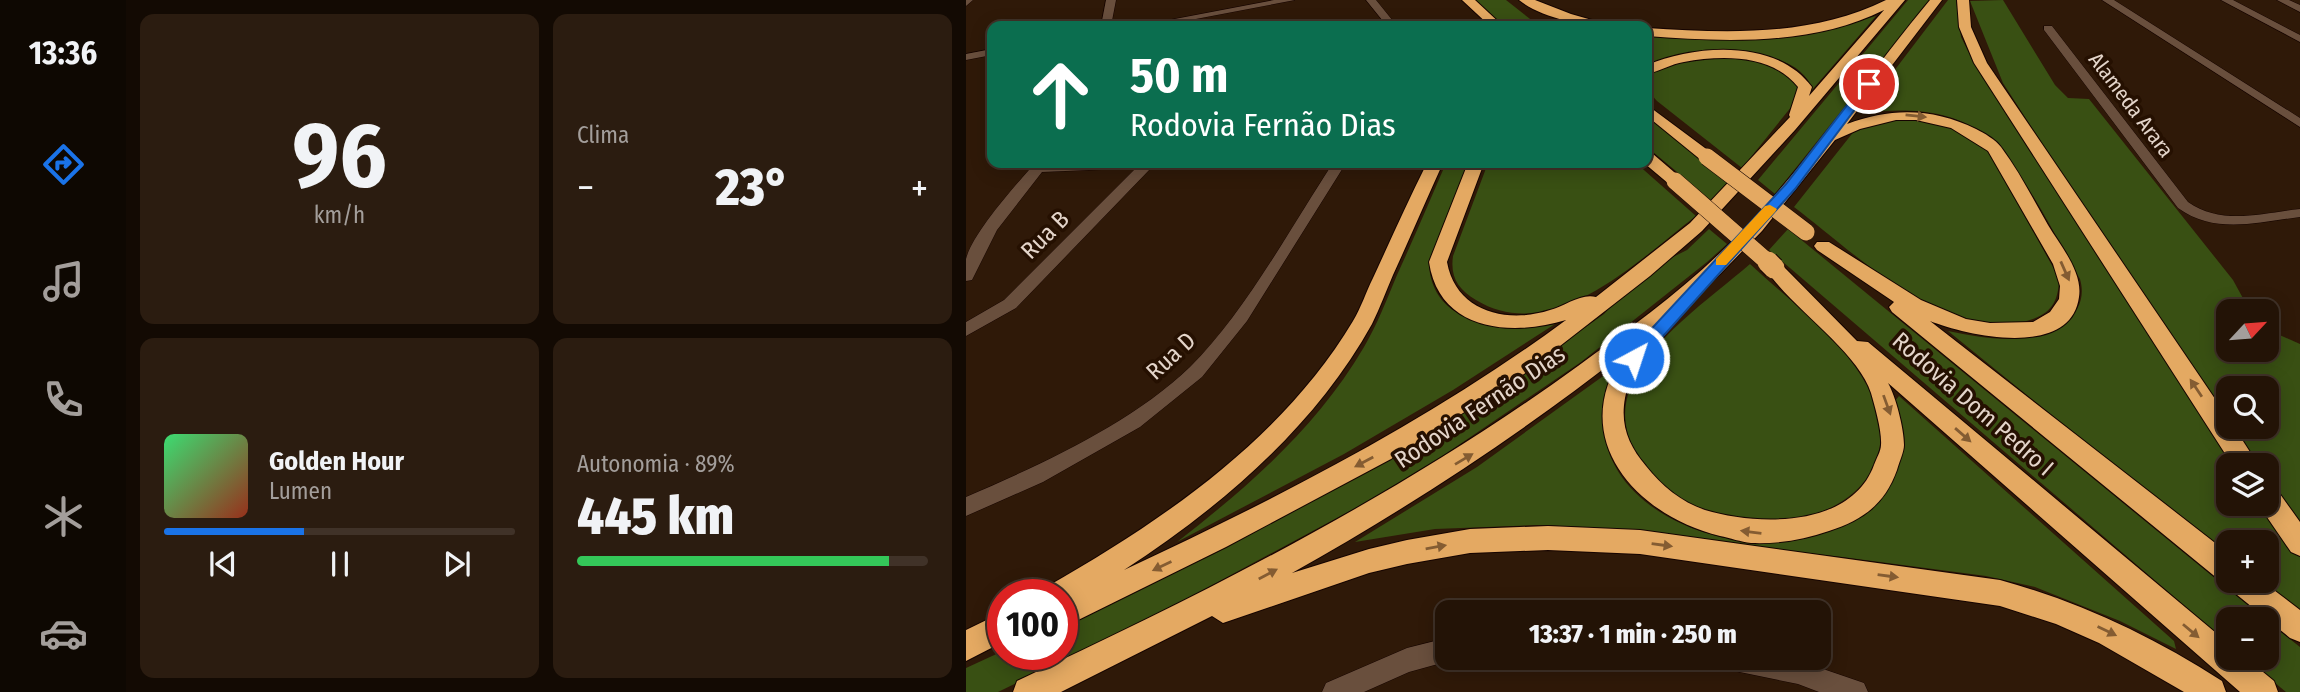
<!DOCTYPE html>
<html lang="pt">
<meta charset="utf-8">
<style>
:root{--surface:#231306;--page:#2b1c10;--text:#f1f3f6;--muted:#a39e9b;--line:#403228;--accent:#1a73e8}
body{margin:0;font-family:"Fira Sans Condensed",sans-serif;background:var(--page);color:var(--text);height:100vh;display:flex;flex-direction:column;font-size:26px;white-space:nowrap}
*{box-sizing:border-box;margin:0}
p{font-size:23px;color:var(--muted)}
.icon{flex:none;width:38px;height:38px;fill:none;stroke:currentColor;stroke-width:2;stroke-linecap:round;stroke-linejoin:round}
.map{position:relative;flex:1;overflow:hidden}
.side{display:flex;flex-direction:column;gap:14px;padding:14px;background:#130a03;width:840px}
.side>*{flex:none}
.banner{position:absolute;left:21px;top:21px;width:665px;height:147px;border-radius:14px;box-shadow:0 4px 18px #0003,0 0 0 2px var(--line);background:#0b6e4f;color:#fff;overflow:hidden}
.needle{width:46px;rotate:64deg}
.controls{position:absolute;left:1250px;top:299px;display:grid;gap:14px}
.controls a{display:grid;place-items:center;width:63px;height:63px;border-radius:14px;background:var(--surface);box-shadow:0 4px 18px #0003,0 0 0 2px var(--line);font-size:35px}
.speed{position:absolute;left:21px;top:579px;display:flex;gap:14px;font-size:35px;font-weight:700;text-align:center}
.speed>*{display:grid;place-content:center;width:91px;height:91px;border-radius:50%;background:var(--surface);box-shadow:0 4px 18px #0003,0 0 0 2px var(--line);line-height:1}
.speed .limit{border:10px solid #d22;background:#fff;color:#111}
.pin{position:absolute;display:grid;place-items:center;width:60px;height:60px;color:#fff;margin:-30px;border:4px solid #fff;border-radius:50%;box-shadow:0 2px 7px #0007}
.me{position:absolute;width:77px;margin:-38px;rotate:40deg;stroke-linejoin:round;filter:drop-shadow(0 0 5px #0008)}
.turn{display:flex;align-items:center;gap:24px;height:147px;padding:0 28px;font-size:32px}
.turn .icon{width:91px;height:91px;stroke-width:2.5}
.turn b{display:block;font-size:49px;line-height:60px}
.big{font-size:52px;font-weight:800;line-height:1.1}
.side .widget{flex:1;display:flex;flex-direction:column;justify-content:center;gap:10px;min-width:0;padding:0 24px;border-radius:14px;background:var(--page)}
.side .dial{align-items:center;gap:0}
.dial b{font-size:91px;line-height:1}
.song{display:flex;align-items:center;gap:21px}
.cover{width:84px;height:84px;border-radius:10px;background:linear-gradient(135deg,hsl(140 70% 55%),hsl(10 70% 35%))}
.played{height:7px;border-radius:4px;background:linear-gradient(90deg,var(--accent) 40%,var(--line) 40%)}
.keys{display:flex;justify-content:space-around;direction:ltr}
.heat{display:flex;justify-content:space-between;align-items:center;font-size:38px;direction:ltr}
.charge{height:10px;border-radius:5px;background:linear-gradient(90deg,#34c759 89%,var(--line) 0)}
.side .tiles{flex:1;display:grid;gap:14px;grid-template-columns:repeat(2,1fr)}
.trip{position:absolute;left:469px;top:600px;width:396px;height:70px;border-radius:14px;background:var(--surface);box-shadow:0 4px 18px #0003,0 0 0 2px var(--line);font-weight:800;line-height:70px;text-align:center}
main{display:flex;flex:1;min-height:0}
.dock{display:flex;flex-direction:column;width:126px;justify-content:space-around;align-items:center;background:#0e0802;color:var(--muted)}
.dock .icon{width:49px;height:49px}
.dock .active{color:var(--accent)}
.dock b{font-size:32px;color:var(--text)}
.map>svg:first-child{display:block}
.green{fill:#395013}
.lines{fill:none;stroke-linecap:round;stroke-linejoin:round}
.minor-casing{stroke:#160400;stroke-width:1}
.highway-casing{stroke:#160400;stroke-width:2}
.minor{fill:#694f3d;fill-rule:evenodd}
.highway{fill:#e4a962;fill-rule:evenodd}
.highway-bridge-far1-casing{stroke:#160400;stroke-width:18;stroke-linecap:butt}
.highway-bridge-casing{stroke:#160400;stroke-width:23;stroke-linecap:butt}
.highway-bridge-far1{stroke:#e4a962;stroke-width:17}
.highway-bridge{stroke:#e4a962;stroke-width:21}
.oneway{fill:#845c32}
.route{fill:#1a73e8;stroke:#114b97;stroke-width:2}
.slow{fill:#f59e0b}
.labels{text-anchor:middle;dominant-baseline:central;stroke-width:7;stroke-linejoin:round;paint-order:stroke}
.far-street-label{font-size:21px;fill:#e4d5ca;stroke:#251001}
.street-label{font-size:24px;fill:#e4d5ca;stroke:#251001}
</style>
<main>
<nav class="dock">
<b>13:36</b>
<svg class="icon active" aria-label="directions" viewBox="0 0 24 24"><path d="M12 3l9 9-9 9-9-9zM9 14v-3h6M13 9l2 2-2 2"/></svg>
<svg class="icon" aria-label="music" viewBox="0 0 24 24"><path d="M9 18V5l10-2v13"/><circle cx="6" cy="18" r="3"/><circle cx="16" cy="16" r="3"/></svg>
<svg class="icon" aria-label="phone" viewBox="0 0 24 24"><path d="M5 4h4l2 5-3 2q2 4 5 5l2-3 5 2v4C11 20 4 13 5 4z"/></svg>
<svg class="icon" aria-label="climate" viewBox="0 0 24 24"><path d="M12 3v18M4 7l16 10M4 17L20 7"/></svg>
<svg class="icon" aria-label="car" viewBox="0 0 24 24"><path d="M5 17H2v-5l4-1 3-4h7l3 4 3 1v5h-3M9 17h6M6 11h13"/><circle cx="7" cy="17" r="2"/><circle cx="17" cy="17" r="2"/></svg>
</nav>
<section class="side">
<div class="tiles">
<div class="widget dial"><b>96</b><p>km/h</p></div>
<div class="widget"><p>Clima</p>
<div class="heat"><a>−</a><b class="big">23°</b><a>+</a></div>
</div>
<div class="widget">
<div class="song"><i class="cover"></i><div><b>Golden Hour</b><p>Lumen</p></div></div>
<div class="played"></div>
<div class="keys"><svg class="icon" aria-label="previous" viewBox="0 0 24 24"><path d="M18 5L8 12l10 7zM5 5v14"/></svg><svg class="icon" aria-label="pause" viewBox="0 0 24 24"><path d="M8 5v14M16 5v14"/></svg><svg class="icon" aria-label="next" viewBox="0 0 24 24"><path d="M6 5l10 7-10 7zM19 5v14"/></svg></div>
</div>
<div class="widget"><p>Autonomia · 89%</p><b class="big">445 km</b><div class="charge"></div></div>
</div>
</section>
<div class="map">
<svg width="1334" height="692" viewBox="0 0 1334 692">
<rect width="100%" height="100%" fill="#2f1908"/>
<!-- green -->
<path class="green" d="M507,0H540L573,26H536Z
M942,0H964L809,194L792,180Z
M982,0H990L995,37L1002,51L1268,465L1262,466V504H1295L1334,555V616L1291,581H1300V542H1262V558L982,331C1002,335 1022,339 1042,339C1076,338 1126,321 1114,279C1089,237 1054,161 1016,133C982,108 935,108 896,113Z
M1037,0L1089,85L1102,98L1123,99L1267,280L1284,311L1262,312V350H1300V329L1334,344V524L1300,478V466L1291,465L1263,427H1300V388H1262V425L1223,371L1037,83L1004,1Z
M910,16L846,90C834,40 717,48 681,65V34L702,36L873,26Z
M743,58L782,59L810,67L834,86L826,106L776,168L691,101L681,90V75L683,72L708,62Z
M681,114L766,183L746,201L681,147Z
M933,118L978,124L1020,147L1093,278C1093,298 1087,312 1067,319C984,348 889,253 828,207L889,130Z
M480,163H502L463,265C467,328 541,331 589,324L487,390L378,454L211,542C283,486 351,427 398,347C411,325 421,299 431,275C448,238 464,200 480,163Z
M522,163H670L730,216C672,260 587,347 510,300C492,289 484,277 487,256Z
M743,229L761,244L741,262L615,362L478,455L406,499L198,611L32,692H0V668L37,651V654H96V623L579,356L638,314L677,272L721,250Z
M822,229L1300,620H1262V643L803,250Z
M784,264C818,296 864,330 890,368C946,447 901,513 811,522C798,524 782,520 769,518C749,515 725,511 709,499C699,492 692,480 684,472C663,449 652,420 664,389C682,340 745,298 784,264Z
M651,372C579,513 822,599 910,499C925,483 935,466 937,443C938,430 932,414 929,401L933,396L1208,641L1210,649L1154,621L1069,587L1020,576L876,557L616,527L571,525L469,529L389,542L511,467L640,374Z
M1300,620L1334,647V692H1320L1279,658H1300Z"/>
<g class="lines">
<!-- minor casing -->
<g class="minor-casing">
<path id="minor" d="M0,0H7L0,6Z
M140,0H150L145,26H135Z
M308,0H329L193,26H172Z
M400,0H410L431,26H421Z
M1136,0H1148L1334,118V127Z
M1255,0H1267L1334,35V42Z
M1311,0H1323L1334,5V12Z
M1078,26H1086L1222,202C1256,226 1296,213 1334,209V217C1292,222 1249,235 1212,208L1078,30Z
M26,49V55L0,60V54Z
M69,163H193L186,167L50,308L0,336V322L38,300L170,168L76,172L31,230L6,280L0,281C0,274 0,265 0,259C7,232 50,185 69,163Z
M367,163H380L281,321L236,377L174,427L77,482L0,516V497C74,465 165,424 224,367C278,314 325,227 367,163Z
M481,638V658L490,659L443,672L398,692H356L360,683L441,648Z
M752,658H825L898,683L902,692H853L832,684L764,670L755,667Z"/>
</g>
<!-- highway casing -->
<g class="highway-casing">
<path id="highway" d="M496,0H509L537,26H524Z
M553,0H569L605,14L647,26C620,27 575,18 553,0Z
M920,0H939L829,130L736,231L684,276L558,374L425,459L260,547L96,628V595H78L82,586C198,520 317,438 387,321C395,308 400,292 407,278C425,239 442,201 461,163H477C460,200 444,238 427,275C420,291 414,308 406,324C349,427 255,507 158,570C312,498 463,421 600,320C545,337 473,331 463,262L502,163H518L481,262C490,312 541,324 584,310C599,306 615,293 630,297L724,223L824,117L823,115L832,87C806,54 756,55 718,62C705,64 694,71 681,74V65C731,44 811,39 846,87L843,96L918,10C847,46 758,42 681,36V28C762,33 845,37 920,0Z
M964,0H976L881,124C925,107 968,108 1010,129C1018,133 1030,140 1035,147C1053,171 1067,199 1082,225C1094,245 1117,272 1113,297C1105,359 1001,336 964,321L1262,553V581H1296L1334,610V642L1324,638L1265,590L1262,583L1252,579L926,312L923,307L928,302L851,250L848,246L851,242H863L955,300L1000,319L1024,323L1067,322L1084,312L1093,299L1094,286L1087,264L1022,151L985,128L950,120H930L894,129L869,140L796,231L754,274L703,318L707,323C691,350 665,366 659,398C654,426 663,446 680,466C695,485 715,502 739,510C792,526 885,528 908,465C910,459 915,451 915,445C916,431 909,407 905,393C892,351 823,306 799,268L801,264H815L891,341L902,342L1262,643V658H1280L1308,681L1312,692H1274L922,383C930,397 938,429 938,445C938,452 933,462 931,470C919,504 897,520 863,531C837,540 813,544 785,543C775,542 764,538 754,536C669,515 599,437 659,352C554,435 442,508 326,573L403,549L441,540L504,529L582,526L674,530L1034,580C1114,602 1186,636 1256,681L1260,692H1218L1133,643L1090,624L1034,606L674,554L582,550L504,553L441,564L403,573L257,623L246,616L95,692H47L51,681C246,590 437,493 612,366C660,331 709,296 753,254C833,178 894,84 964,0Z
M991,0H1003L1005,27L1021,63L1262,418V427H1268L1293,466H1267L1008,63L993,27Z
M681,105L747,154L749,157L747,160H735L681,116Z
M681,152L687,154L715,178L717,181L715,184H703L678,163H681Z
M1300,484L1309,487L1334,522V556L1325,552L1292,504H1300Z
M37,612V642L0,661V630Z"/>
</g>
<!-- minor -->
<use href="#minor" class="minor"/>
<!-- highway -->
<use href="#highway" class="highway"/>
<!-- highway-bridge-far1 casing -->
<g class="highway-bridge-far1-casing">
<path id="highway-bridge-far1" d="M741,157L840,232
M709,181L804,264"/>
</g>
<!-- highway-bridge casing -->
<g class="highway-bridge-casing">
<path id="highway-bridge" d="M802,262L808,268"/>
</g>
<!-- highway-bridge-far1 -->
<use href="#highway-bridge-far1" class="highway-bridge-far1"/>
<!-- highway-bridge -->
<use href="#highway-bridge" class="highway-bridge"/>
</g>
<!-- one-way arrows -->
<defs><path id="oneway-solid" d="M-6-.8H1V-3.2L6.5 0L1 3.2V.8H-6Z" transform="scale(1.75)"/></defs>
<g class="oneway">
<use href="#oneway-solid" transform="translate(950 116) rotate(6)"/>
<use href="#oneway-solid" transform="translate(1099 271) rotate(66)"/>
<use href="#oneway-solid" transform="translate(1230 388) rotate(-124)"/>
<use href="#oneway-solid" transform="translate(921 405) rotate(70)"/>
<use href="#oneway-solid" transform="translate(997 435) rotate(41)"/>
<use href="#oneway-solid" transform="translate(498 459) rotate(-31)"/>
<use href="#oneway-solid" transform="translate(398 462) rotate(152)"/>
<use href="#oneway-solid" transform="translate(785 532) rotate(-173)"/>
<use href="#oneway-solid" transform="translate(696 545) rotate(8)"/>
<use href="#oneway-solid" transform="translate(470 547) rotate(-10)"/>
<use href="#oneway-solid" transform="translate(196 566) rotate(154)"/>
<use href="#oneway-solid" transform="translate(302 574) rotate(-28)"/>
<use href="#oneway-solid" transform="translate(922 576) rotate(8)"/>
<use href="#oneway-solid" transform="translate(1141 631) rotate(26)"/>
<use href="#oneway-solid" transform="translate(1225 631) rotate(40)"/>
</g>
<!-- route -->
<path class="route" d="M903,81L908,84L829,189L674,362H662L660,358L662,354L820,184L899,82Z"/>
<!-- slow -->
<path class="slow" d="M804,205L811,209L809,212L760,265H750V259L799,206Z"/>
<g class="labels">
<!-- far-street labels -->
<g class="far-street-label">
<text transform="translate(1165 105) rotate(53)">Alameda Arara</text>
</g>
<!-- street labels -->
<g class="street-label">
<text transform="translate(79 235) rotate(-45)">Rua B</text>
<text transform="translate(205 356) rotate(-43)">Rua D</text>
<text transform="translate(1007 404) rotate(41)">Rodovia Dom Pedro I</text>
<text transform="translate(514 407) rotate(-34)">Rodovia Fernão Dias</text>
</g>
</g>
</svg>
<div class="controls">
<a><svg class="needle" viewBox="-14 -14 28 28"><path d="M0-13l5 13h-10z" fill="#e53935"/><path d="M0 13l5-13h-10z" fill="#a39e9b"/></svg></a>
<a><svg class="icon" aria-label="search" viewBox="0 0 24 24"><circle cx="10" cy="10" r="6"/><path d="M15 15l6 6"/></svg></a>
<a><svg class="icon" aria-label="layers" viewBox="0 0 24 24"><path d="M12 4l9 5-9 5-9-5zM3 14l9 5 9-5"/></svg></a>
<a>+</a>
<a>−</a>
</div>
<div class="speed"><div class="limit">100</div></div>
<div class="pin" style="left:903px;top:84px;background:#d93025"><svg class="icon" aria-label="arrive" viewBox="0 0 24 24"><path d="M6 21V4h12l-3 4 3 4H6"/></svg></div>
<svg class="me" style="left:668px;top:358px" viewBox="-20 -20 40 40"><circle r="17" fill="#1a73e8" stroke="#fff" stroke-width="3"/><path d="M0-11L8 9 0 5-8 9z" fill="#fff"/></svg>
<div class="trip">13:37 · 1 min · 250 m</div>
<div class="banner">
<div class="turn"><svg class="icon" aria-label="ahead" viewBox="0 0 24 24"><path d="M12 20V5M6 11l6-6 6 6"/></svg><div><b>50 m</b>Rodovia Fernão Dias</div></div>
</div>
</div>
</main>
